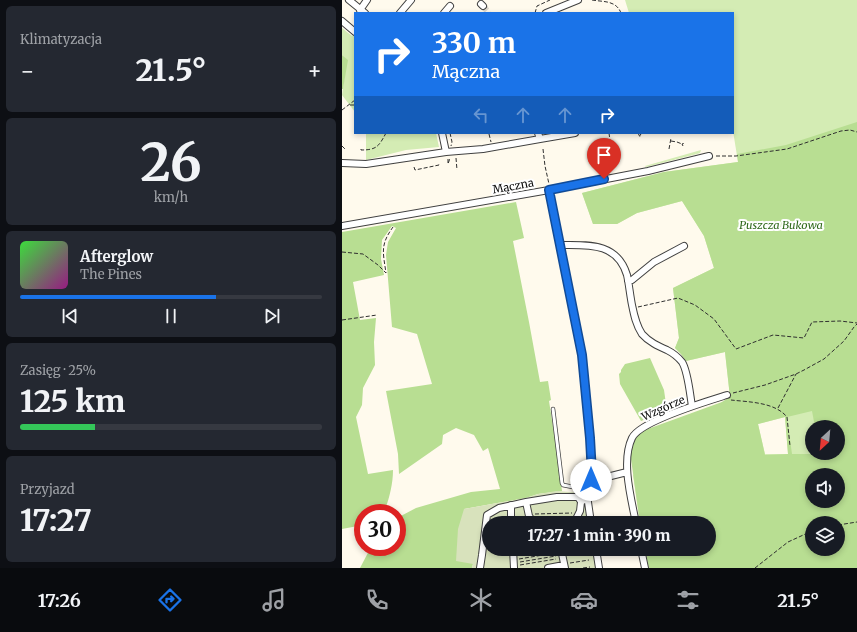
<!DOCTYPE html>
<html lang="pl">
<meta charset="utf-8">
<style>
:root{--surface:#171b24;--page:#242831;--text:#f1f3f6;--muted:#9ea1a6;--line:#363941;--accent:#1a73e8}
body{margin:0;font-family:Merriweather,serif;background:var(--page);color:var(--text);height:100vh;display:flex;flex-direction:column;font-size:15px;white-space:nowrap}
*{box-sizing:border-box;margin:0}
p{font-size:13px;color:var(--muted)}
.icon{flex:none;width:22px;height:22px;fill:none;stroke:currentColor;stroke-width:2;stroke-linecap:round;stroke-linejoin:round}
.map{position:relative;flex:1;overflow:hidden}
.side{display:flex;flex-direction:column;gap:6px;padding:6px;background:#0d0f14;width:342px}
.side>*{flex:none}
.banner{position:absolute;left:12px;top:12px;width:380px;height:122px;border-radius:0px;box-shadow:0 2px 6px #0003;background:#1a73e8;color:#fff;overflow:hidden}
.needle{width:26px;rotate:206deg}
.controls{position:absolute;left:463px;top:420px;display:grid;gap:8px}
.controls a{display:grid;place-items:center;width:40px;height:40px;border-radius:50%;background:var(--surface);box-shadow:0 2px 6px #0003;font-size:20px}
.speed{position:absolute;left:12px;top:504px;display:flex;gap:8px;font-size:20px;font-weight:700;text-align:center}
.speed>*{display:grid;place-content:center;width:52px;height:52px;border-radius:50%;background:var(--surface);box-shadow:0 2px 6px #0003;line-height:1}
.speed .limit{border:6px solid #d22;background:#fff;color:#111}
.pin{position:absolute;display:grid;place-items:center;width:34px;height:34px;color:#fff;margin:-41px -17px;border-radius:50% 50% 50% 0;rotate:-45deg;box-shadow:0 0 4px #0007}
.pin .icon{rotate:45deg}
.me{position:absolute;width:44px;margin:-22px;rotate:0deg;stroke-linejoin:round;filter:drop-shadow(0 0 3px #0008)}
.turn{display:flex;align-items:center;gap:14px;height:84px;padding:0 12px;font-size:18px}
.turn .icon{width:52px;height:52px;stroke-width:2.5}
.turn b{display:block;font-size:28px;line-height:34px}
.lanes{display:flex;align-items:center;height:38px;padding:0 12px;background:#0003;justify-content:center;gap:20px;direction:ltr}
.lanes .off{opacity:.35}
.big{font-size:30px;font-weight:800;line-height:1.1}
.side .card{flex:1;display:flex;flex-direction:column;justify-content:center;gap:6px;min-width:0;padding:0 14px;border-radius:6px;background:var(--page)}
.side .dial{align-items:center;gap:0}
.dial b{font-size:52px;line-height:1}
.song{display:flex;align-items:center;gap:12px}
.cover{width:48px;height:48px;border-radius:6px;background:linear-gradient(135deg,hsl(120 70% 55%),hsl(310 70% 35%))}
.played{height:4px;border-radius:2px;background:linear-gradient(90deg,var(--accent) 65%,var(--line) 65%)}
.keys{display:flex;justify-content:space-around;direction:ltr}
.heat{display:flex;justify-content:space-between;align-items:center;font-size:22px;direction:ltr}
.charge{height:6px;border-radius:3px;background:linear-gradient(90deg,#34c759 25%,var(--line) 0)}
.trip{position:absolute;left:140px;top:516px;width:234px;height:40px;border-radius:20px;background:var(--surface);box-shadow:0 2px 6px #0003;font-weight:800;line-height:40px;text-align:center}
.tabs{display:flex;height:64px;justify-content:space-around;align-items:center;background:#090b0e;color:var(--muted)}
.tabs .icon{width:28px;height:28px}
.tabs .active{color:var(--accent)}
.tabs b{font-size:18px;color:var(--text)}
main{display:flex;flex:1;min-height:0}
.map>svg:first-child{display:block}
.green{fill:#d4ecb4;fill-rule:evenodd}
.forest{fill:#b8de92;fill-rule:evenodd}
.cemetery{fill:#d8e2bc}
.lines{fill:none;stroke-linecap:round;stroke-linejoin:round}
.street-tunnel{stroke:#dbd6cb;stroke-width:6;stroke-dasharray:6 3;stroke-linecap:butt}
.lane-casing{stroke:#404040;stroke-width:4.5}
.street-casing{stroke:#404040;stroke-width:8}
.path{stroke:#2f2f2f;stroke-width:1;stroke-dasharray:4 2;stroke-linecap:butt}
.lane{stroke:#fff;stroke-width:3}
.street{stroke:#fff;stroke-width:6}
.route-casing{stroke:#114b97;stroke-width:10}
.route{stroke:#1a73e8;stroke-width:7}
.labels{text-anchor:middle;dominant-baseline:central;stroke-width:4;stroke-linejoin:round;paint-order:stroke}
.street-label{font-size:11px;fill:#0d0d0d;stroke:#fff}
.park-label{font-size:11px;font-style:italic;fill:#2e6819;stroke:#fff}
</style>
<main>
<section class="side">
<div class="card"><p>Klimatyzacja</p>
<div class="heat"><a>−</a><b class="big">21.5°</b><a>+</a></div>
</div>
<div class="card dial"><b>26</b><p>km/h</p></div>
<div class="card">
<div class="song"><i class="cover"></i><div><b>Afterglow</b><p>The Pines</p></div></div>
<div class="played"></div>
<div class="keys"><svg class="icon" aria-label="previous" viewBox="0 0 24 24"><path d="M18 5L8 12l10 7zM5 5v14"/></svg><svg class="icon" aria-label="pause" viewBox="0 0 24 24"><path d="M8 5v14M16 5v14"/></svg><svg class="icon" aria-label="next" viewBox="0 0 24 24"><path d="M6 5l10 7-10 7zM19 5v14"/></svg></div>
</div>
<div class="card"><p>Zasięg · 25%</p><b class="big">125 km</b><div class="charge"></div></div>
<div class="card"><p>Przyjazd</p><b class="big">17:27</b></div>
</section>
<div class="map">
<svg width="515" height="568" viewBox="0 0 515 568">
<rect width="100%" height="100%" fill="#fffaed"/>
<!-- green -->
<path class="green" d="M283,0H515V568H307L303,549H367V523H298L291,475L380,402L388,397L383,352L344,361L339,354L333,348L337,338L331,288L372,268L362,236L340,201L295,213L275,224H251L240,193L322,172L396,162L391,131V13H287ZM443,417L446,454H423L416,424ZM470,427H496V453H470ZM470,475H496V501H470ZM470,523H496V549H470Z
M0,28L10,36L13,33V112L0,95L5,60L0,55Z
M24,133H94L97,147L64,150L24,160Z
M359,150L358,153L355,154L304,167L303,166Z"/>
<!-- forest -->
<path class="forest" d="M0,55L6,60L1,89H0Z
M515,122V568H307L303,549H367V523H298L288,452L292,438L303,430L380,402L388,397L383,352L344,361L339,354L333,348L337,338L331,288L372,268L362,236L340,201L295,213L275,224H251L240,193L322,172L396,162L395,154L444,145ZM470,411L473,427H496V453H476V454H450L445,417ZM443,417L446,454L423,455L416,424ZM470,475H496V501H470ZM470,523H496V549H470Z
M174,202L182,238L171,241L187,322L198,382L206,381L209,400L207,401L212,433H213L220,491L196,494L184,498L122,509L131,564L130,568H18L29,547H55V518L74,508L129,492L158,489L146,448L141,451L132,435L114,428L101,435L100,444L57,474L56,454L44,391L90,384L75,334L50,327L44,255L46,242L54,228L50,226L40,240L39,259L42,275L11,282L18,320L34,318L32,342L33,365L21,388L20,405L14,417L26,474L51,470C51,485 47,499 42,513H21V525L0,529V232Z
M308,358L322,390L325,411L299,421L278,384L277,374L279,372V370L283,364Z"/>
<!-- cemetery -->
<path class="cemetery" d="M215,491L240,493L246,523H147V549H251L255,568H130L131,564L114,561L116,529L122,509L184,498L196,494Z"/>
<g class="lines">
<!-- street-tunnel -->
<path class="street-tunnel" d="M141,6L147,13"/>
<!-- lane casing -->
<g class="lane-casing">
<path id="lane" d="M211,409L220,483L221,485L246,490"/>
</g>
<!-- street casing -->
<g class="street-casing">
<path id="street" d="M7,0L23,13
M139,4L141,6
M18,10L25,0
M58,13L69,0
M102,13L108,6
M204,13L236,0
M0,21L13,32
M100,133L104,152
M198,139L233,133
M0,163L24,164L104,152L141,149L198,139L196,133
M207,190L240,355L248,438L250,474L245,495L249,523
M0,226L207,190L306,171L367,156
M218,245C246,245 275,242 285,275C287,284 288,295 290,305C292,315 294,325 300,334C307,342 316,346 325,350C331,353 336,357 340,362C346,371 348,395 350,406
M286,281L290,280L312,262L342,246
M249,481L285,472
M184,502L215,497H236L238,500H245
M169,505V523
M232,523L238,511L239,502L242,500
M294,523C289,498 279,461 290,438C298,421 366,401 385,395
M171,549L172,568
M219,549L223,568
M254,549L257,568
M299,549L303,568
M138,568L140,555L145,515L157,508L184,502L187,516L192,523
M206,568L222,565"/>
</g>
<!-- path -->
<path class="path" d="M250,0C261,2 274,0 279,13
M193,13L195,6L208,0
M8,105H13
M0,110L13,100
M108,133L110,142L109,146
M267,133L268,141
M296,133L298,137L299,133
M147,134L149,142
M329,141L335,142L340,144
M0,146L3,149
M341,146L340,144L343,143
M19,149V150C35,150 37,146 44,133
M201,149L203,166L207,184
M327,149L329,138
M374,156H394L445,149L499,131L508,130L515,132
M114,158L115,170
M106,159V164L108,158
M72,167L73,170L97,165V163
M0,252L21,254L36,265L44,273C41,252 38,245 51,227
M296,307L336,298L353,305L372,319L394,349L431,335L462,338L470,322L498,321L515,323
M0,320L35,315
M391,393L423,385L454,374L462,370L482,359L502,341L512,327L515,324
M389,400C406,402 433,402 445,417L448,446
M436,408L454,374
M193,514L230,513
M496,525L515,522
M177,553L201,549
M227,555L246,552
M177,559L213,553
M178,562L214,556
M228,563L247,560
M178,565L214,559
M241,568L248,567
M413,568L446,542L470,531"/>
<!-- lane -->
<use href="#lane" class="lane"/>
<!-- street -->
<use href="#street" class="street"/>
</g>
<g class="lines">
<!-- route casing -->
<g class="route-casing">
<path id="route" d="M249,480L250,474L248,438L240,355L207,190L262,179"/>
</g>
<!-- route -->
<use href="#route" class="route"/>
</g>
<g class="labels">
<!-- street labels -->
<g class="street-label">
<text transform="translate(171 186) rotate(-10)">Mączna</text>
<text transform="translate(321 408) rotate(-24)">Wzgórze</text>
</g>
<!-- park labels -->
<g class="park-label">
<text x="439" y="225">Puszcza Bukowa</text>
</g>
</g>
</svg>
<div class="controls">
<a><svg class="needle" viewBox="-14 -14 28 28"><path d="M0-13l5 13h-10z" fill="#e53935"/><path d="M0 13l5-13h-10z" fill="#9ea1a6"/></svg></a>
<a><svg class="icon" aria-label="sound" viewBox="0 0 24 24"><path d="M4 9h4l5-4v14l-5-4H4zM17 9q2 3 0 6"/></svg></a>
<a><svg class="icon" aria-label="layers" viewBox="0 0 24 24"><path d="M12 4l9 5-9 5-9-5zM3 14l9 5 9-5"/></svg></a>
</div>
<div class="speed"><div class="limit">30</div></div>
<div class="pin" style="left:262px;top:179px;background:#d93025"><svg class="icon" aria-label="arrive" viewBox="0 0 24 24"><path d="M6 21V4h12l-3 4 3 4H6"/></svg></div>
<svg class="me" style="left:249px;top:480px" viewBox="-20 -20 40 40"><circle r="19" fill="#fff"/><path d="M0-13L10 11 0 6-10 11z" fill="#1a73e8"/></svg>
<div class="trip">17:27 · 1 min · 390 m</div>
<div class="banner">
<div class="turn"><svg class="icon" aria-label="right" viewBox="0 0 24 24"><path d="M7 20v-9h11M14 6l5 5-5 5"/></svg><div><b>330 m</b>Mączna</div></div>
<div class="lanes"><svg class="icon off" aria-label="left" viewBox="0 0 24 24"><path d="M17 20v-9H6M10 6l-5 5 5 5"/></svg><svg class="icon off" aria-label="ahead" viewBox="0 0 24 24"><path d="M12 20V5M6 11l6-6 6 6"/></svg><svg class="icon off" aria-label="ahead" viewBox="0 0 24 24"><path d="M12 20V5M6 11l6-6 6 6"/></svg><svg class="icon" aria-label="right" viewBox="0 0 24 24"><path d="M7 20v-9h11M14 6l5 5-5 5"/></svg></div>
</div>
</div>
</main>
<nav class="tabs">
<b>17:26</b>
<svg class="icon active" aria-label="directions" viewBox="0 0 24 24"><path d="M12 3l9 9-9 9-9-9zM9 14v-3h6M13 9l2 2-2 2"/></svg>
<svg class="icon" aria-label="music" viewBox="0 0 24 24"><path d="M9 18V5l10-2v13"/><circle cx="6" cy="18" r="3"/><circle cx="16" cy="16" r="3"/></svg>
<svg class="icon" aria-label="phone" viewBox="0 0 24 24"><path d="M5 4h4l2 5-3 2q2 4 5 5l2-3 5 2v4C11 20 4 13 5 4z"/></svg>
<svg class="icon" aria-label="climate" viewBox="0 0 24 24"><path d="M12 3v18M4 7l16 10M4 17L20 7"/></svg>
<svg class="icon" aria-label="car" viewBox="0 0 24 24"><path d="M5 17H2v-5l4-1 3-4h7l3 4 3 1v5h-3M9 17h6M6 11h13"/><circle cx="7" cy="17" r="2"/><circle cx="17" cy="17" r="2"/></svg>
<svg class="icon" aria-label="filters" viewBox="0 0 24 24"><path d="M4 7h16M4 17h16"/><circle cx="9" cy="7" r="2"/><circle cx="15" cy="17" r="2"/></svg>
<b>21.5°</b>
</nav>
